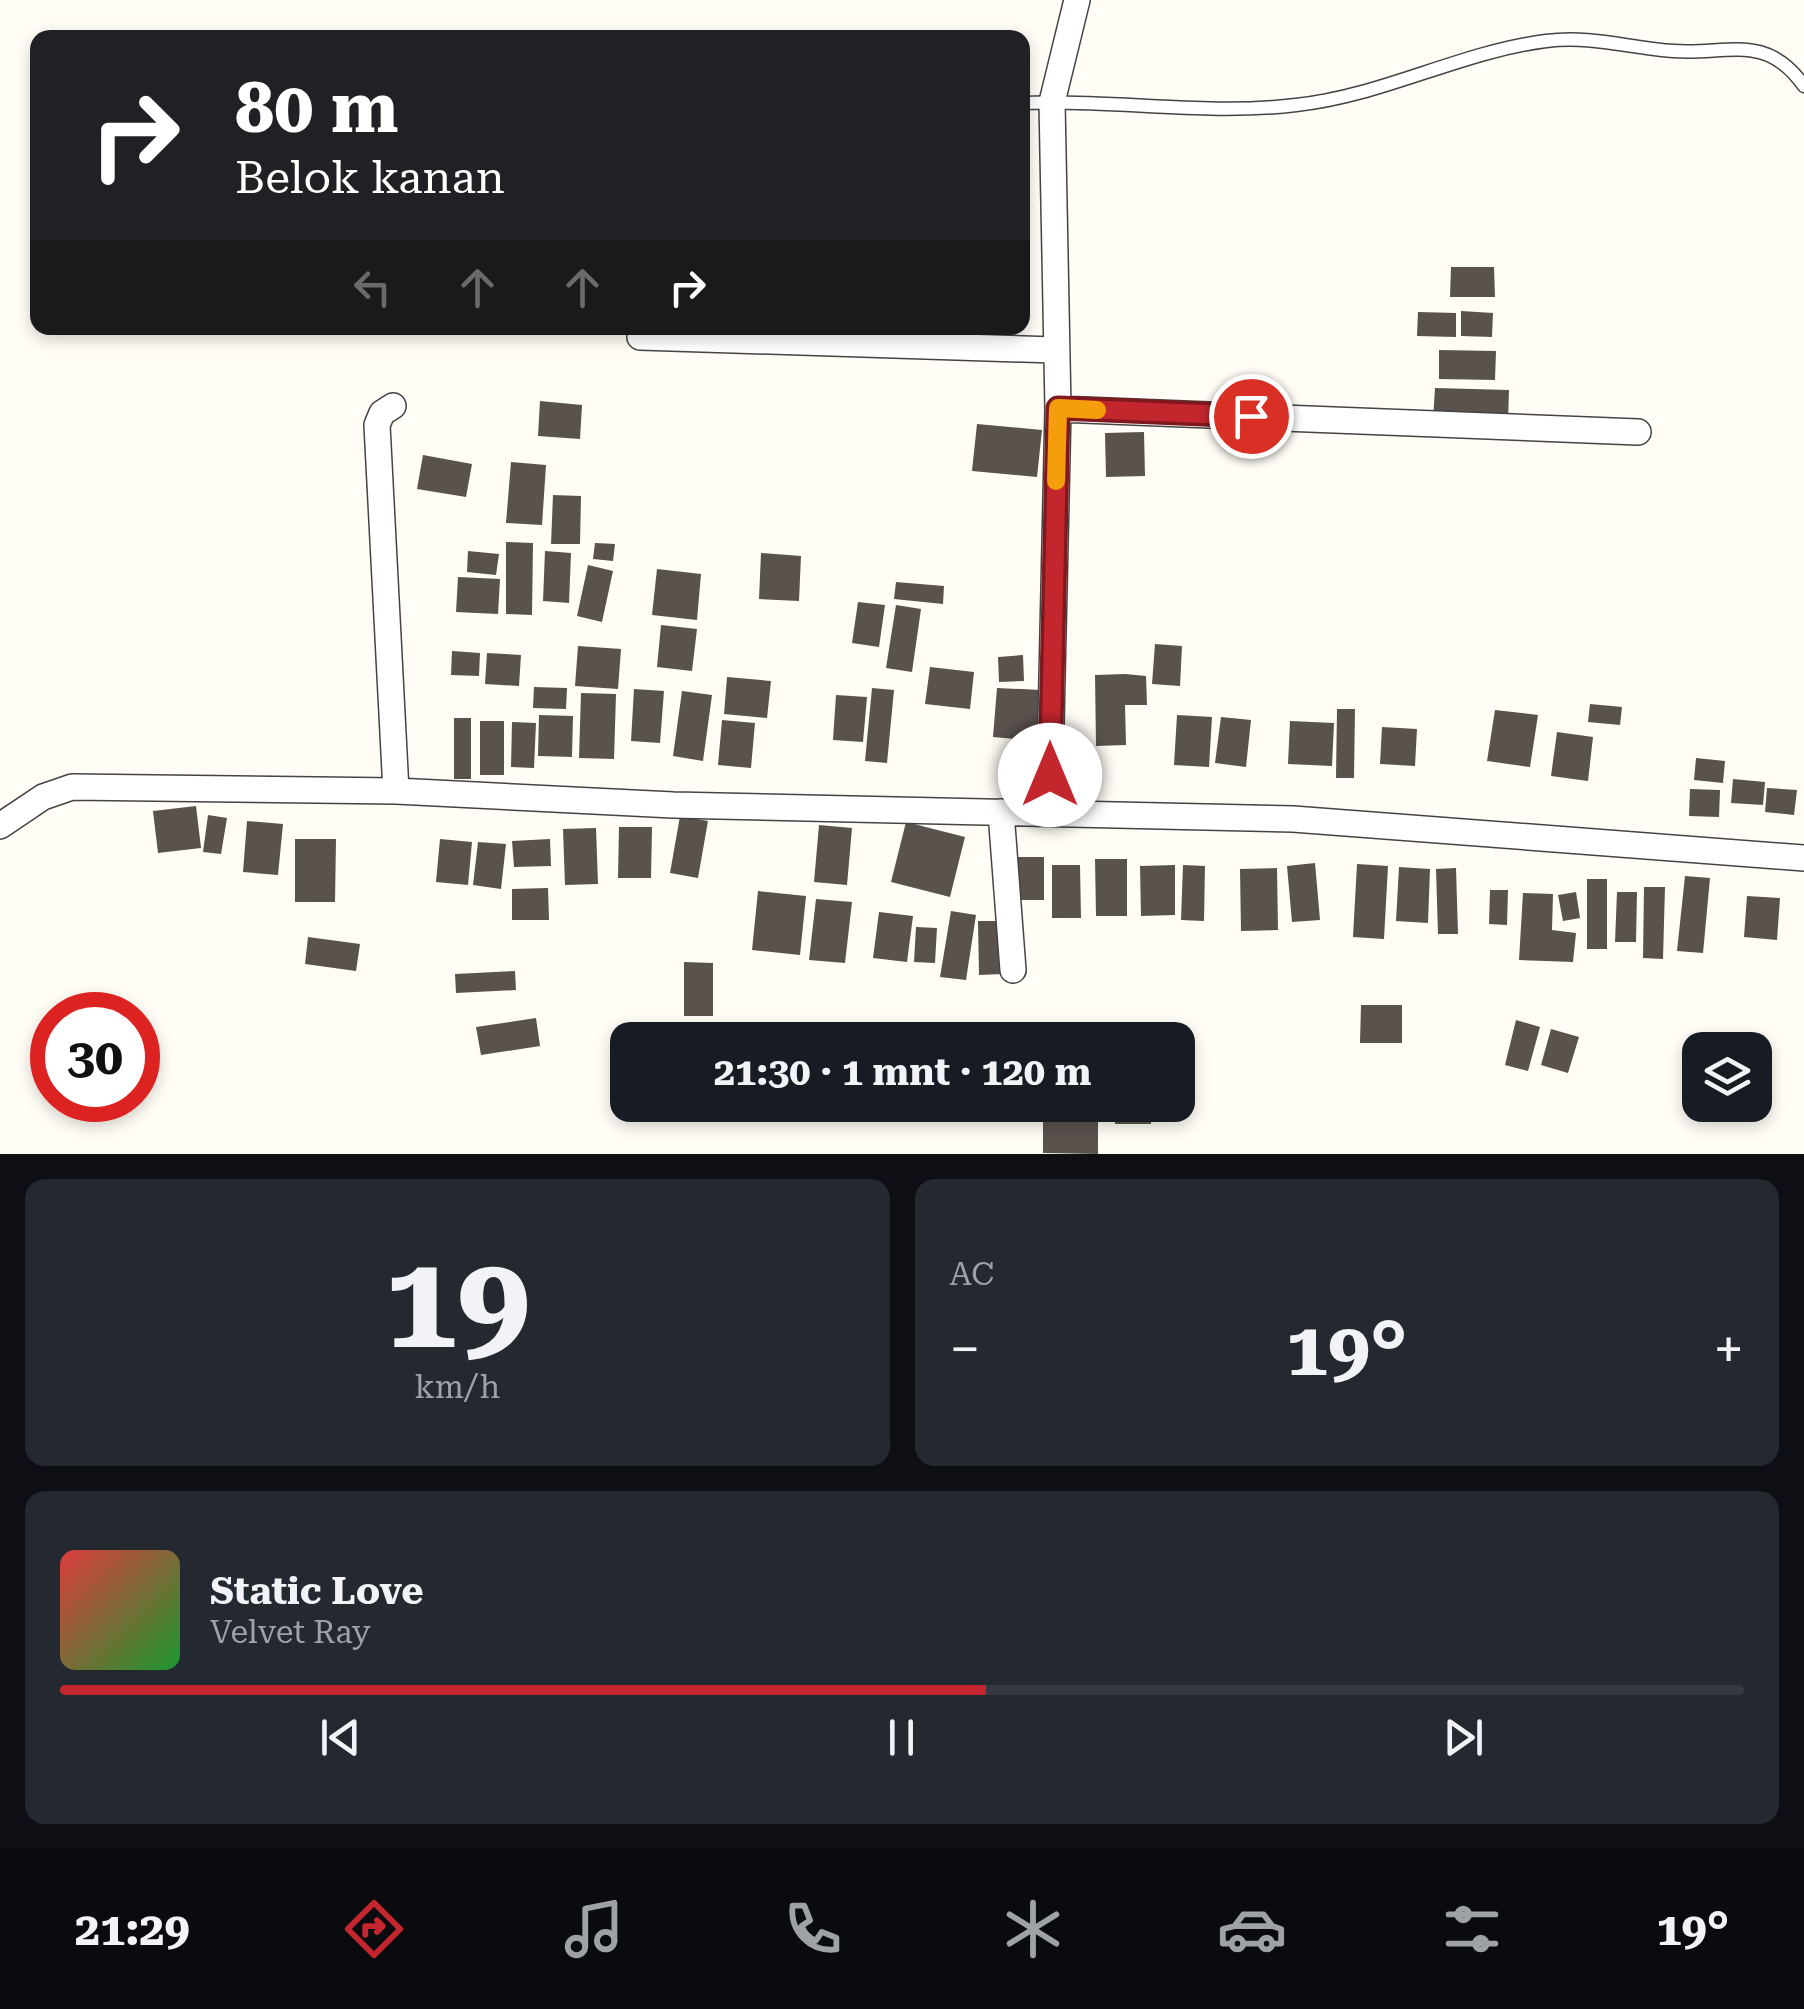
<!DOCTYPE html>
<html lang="id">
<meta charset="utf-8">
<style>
:root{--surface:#171b24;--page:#242831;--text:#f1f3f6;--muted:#9ea1a6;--line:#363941;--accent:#c4262e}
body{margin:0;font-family:"Roboto Serif",serif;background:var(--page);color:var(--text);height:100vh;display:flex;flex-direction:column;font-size:38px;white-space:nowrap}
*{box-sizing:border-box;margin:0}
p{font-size:32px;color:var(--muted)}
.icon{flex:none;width:55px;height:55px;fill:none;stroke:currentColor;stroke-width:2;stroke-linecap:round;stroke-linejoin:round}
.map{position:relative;height:1154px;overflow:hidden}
.details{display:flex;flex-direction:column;gap:25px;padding:25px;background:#0d0f14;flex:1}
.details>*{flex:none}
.banner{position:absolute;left:30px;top:30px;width:1000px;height:305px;border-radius:20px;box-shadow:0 5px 15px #0003;background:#202124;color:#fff;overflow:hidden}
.fabs{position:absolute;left:1682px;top:1032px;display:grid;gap:20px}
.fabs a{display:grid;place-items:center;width:90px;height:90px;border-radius:20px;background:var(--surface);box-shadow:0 5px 15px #0003;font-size:50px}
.speed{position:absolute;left:30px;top:992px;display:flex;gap:20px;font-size:50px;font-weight:700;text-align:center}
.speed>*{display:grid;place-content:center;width:130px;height:130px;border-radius:50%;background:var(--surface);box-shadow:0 5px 15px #0003;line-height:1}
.speed .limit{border:15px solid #d22;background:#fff;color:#111}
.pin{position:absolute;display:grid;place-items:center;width:85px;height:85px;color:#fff;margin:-42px;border:5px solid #fff;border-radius:50%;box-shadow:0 2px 10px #0007}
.me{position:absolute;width:110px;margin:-55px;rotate:0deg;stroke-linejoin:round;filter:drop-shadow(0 0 8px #0008)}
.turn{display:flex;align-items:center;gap:35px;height:210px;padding:0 40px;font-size:45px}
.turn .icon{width:130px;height:130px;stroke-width:2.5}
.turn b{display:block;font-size:70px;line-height:85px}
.lanes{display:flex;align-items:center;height:95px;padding:0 40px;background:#0003;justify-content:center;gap:50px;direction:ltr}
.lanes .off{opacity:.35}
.big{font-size:75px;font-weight:700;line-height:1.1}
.details .card{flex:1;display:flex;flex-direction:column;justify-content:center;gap:15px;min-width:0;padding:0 35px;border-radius:20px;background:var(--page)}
.details .dial{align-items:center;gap:0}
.dial b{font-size:130px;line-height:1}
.song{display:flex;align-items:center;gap:30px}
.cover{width:120px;height:120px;border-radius:15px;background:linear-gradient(135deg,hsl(0 70% 55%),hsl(130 70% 35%))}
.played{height:10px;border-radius:5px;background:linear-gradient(90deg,var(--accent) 55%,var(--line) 55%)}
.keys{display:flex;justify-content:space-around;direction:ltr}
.heat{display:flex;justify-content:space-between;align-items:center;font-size:55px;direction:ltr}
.details .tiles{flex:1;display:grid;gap:25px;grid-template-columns:1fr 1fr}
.card:last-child{grid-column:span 2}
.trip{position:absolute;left:610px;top:1022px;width:585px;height:100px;border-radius:20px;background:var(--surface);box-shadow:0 5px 15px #0003;font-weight:700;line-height:100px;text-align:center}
.tabs{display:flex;height:160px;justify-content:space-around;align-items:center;background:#090b0e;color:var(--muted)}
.tabs .icon{width:70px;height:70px}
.tabs .active{color:var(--accent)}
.tabs b{font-size:45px;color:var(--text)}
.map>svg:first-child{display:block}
.building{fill:#5a524d}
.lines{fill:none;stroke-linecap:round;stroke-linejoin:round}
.lane-casing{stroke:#444;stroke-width:15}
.street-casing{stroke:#444;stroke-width:28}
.lane{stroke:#fff;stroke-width:12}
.street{stroke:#fff;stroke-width:25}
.route-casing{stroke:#7f191e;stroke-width:25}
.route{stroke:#c4262e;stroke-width:18}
.slow{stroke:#f59e0b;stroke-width:18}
</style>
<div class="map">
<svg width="1804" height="1154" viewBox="0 0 1804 1154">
<rect width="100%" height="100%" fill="#fffdf5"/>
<!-- building -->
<path class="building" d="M1451,267H1494L1495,297H1450Z
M1461,311L1493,313L1492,337L1461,336Z
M1418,312L1456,313V337L1417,336Z
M1439,350L1496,351L1495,380L1439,379Z
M1435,388L1509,390L1508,422L1433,420Z
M540,401L582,405L580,439L538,436Z
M977,424L1042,430L1037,477L972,471Z
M1144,432L1145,476L1106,477L1105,433Z
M423,455L472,464L466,497L417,489Z
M511,462L546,465L542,525L506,523Z
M553,495L581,496L580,544H551Z
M506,542L533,543L532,615L506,614Z
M595,543L615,544L613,561L593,559Z
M468,551L499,554L496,575L467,572Z
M545,551L571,553L569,603L543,601Z
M761,553L801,556L799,601L759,599Z
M588,565L613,571L602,622L577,616Z
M657,569L701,574L697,620L652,615Z
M458,577L500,579L498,614L456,612Z
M896,582L944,586L943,604L894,599Z
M858,602L885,605L879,647L852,643Z
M896,605L921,609L912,672L886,668Z
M661,625L697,629L692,671L657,667Z
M1155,644L1182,646L1180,686L1152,684Z
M578,646L621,649L618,689L575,686Z
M452,651L480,653L479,676L451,675Z
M487,653L521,655L519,686L485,684Z
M1023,655L1024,681L999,682L998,657Z
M930,667L974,672L970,709L925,704Z
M1125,674L1146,676L1147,705H1125L1126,745L1096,746L1095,675Z
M727,677L771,681L767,718L724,714Z
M534,687L567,688L566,709L533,708Z
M872,688L894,690L887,763L865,761Z
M997,688L1041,690L1038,741L993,737Z
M634,689L664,691L660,743L631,741Z
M682,691L712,695L703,761L673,756Z
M581,693L616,694L614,759L579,758Z
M836,695L867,697L863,742L833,740Z
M1590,704L1622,707L1620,725L1588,722Z
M1337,709H1355L1354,778H1336Z
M1495,710L1538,715L1530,767L1487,761Z
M539,715L573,716L572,757L538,756Z
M1177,715L1212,717L1209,767L1174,765Z
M1221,717L1251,720L1246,767L1215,763Z
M454,718H471V779H454Z
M722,720L755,723L751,768L718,765Z
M480,721H504V775H480Z
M1290,721L1334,723L1332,766L1288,764Z
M512,722L536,723L534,768L511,767Z
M1382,727L1417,729L1415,766L1380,764Z
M1557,732L1593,737L1588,781L1551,776Z
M1696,758L1725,761L1723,783L1694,780Z
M1733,779L1765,782L1763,805L1731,803Z
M1767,788L1797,790L1794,815L1765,812Z
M1690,789L1720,790L1719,817L1689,816Z
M196,806L201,848L158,853L153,811Z
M208,815L227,818L221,854L203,852Z
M680,816L708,821L698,878L670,873Z
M247,821L283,824L278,875L243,872Z
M906,822L965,837L950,897L891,882Z
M819,825L852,828L847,885L814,882Z
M619,827H652L651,878H618Z
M596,828L598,884L565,885L563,829Z
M295,839H336L335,902H295Z
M440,839L472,842L468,885L436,882Z
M550,839L551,866L514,867L512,841Z
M478,842L506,844L501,889L473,885Z
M1016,857H1044V900H1016Z
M1095,859H1127V916H1096Z
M1315,863L1320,920L1292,922L1287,866Z
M1357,864L1388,866L1384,939L1353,937Z
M1052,865H1080L1081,918H1052Z
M1175,865V915L1141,916L1140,866Z
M1183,865L1205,866L1204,921L1181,920Z
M1399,867L1430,869L1428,923L1396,921Z
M1277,868L1278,930L1241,931L1240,869Z
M1456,868L1458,934H1438L1436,869Z
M1685,876L1710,878L1703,953L1677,951Z
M1587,879H1607V949H1587Z
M1644,887H1665L1663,959L1643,958Z
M548,888L549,920H512V889Z
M1490,890H1508L1507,925L1489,924Z
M758,891L806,896L800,955L752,950Z
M1576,892L1580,918L1563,921L1558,895Z
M1617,892H1637L1636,942H1615Z
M1523,893L1553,894L1552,930L1576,933L1573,962L1519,960Z
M1747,896L1780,898L1777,940L1744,937Z
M816,899L852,902L845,963L809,960Z
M951,911L976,915L966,980L940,977Z
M879,912L913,916L907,962L873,958Z
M978,921H1002L1003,974L979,975Z
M916,927L937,928L935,963L914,962Z
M308,937L360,944L356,971L305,964Z
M684,962L713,963V1016H684Z
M515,971L516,990L456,993L455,974Z
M1361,1005H1402V1043H1360Z
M536,1018L540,1046L481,1055L476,1027Z
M1516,1020L1540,1027L1528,1071L1505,1065Z
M1551,1029L1579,1037L1568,1073L1541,1065Z
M1115,1105H1151V1124H1115Z
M1043,1112L1098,1113V1154L1043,1153Z"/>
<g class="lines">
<!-- lane casing -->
<g class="lane-casing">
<path id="lane" d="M1022,103C1113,99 1205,116 1296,105C1382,96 1460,52 1546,41C1591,35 1629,48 1674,51C1727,55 1766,32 1804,86"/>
</g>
<!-- street casing -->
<g class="street-casing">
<path id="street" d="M640,337L1054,350
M393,406L382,413L377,425L396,791
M1058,409L1638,432
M1001,812L1013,970
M1049,812L1058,409L1052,102L1077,0
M0,826L43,797L72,787L396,791L673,805L1293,819L1804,858"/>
</g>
<!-- lane -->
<use href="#lane" class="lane"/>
<!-- street -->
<use href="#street" class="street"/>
</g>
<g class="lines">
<!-- route casing -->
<g class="route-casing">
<path id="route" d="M1050,775L1058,408L1251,416"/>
</g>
<!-- route -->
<use href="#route" class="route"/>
<!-- slow -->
<path class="slow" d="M1056,481L1058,408L1097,410"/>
</g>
</svg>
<div class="fabs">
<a><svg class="icon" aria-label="layers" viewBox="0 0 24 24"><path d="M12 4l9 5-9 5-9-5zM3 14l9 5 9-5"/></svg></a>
</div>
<div class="speed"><div class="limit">30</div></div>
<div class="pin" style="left:1251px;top:416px;background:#d93025"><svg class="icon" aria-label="arrive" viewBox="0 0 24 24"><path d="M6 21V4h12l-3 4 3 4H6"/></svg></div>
<svg class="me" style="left:1050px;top:775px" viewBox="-20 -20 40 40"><circle r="19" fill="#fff"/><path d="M0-13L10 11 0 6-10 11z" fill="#c4262e"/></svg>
<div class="trip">21:30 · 1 mnt · 120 m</div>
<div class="banner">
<div class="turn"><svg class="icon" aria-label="right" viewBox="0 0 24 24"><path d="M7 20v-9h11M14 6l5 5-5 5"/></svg><div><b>80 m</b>Belok kanan</div></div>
<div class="lanes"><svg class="icon off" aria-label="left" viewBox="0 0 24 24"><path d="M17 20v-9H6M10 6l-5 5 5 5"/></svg><svg class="icon off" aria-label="ahead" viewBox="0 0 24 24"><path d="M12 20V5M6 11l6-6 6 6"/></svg><svg class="icon off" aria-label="ahead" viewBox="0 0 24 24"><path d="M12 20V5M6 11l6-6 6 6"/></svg><svg class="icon" aria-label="right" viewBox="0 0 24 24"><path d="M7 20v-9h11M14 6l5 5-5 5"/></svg></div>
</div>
</div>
<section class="details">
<div class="tiles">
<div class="card dial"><b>19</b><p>km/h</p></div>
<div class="card"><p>AC</p>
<div class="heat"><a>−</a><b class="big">19°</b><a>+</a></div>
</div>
<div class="card">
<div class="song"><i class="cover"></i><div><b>Static Love</b><p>Velvet Ray</p></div></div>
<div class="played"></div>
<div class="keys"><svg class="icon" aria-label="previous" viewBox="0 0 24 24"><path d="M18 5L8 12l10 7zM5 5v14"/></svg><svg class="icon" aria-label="pause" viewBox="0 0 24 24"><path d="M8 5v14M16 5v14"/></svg><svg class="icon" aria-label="next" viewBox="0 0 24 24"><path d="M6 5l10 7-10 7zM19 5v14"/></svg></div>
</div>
</div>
</section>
<nav class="tabs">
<b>21:29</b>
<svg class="icon active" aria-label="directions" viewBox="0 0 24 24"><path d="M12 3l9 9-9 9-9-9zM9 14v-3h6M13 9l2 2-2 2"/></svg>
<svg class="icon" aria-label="music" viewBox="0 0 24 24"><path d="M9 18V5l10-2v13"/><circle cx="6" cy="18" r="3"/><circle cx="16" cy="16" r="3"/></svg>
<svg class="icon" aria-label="phone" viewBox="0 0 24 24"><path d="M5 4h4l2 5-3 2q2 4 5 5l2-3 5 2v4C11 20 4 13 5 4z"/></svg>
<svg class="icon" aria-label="climate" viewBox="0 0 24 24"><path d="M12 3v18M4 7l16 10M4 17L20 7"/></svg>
<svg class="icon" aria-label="car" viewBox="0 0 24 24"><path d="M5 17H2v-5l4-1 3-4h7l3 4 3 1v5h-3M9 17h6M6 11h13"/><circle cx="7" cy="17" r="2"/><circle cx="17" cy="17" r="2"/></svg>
<svg class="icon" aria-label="filters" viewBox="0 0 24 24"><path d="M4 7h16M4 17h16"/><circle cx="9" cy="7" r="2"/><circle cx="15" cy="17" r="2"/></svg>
<b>19°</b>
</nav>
